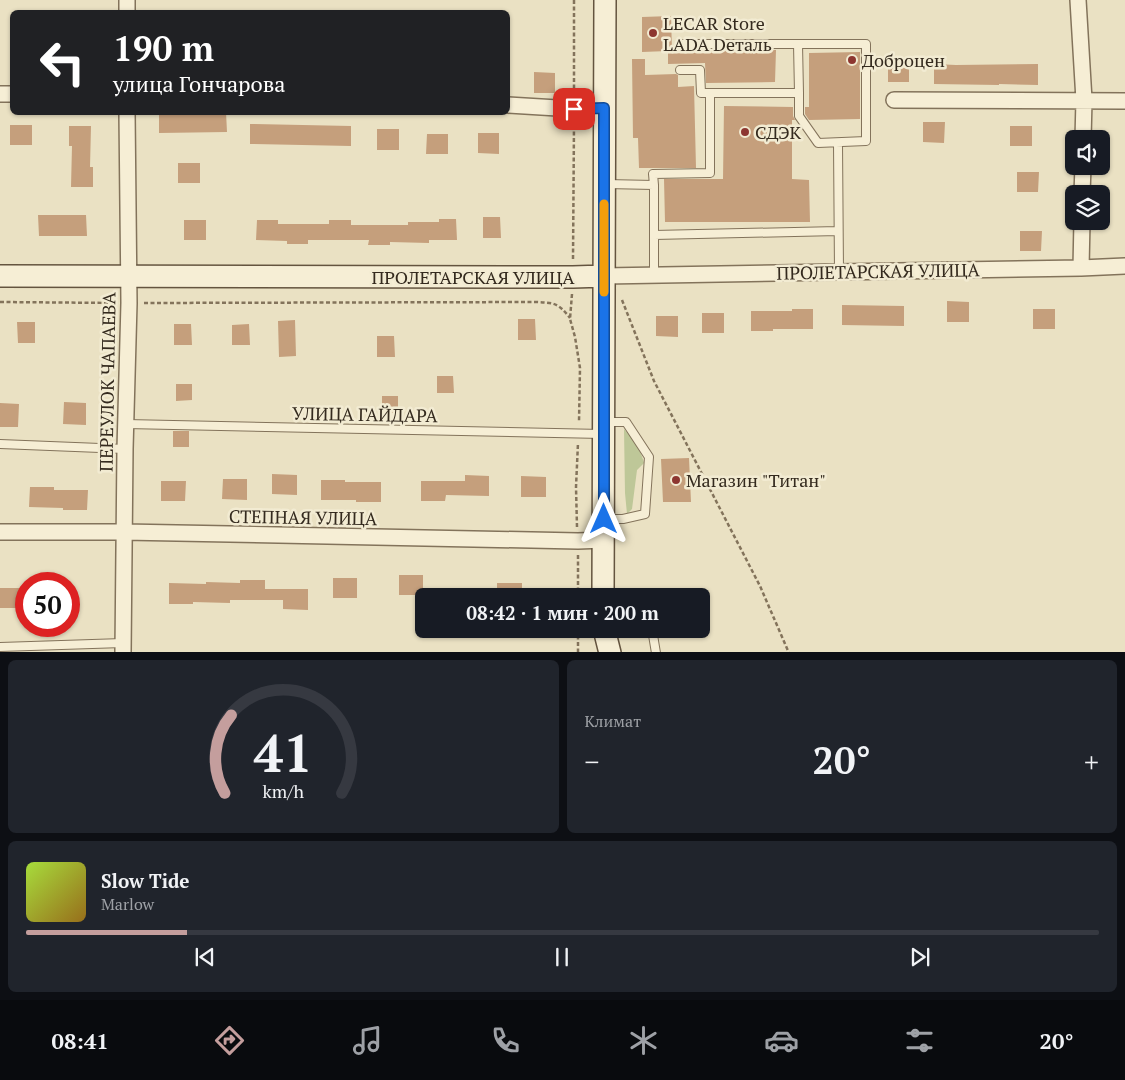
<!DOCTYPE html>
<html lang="ru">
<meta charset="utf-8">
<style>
:root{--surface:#171b24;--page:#20242c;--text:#f1f3f6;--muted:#9ea1a6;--line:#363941;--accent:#c49e9d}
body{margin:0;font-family:"PT Serif",serif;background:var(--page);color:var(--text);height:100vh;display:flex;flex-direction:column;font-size:19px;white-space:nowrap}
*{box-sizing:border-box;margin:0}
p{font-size:16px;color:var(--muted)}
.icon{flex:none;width:28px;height:28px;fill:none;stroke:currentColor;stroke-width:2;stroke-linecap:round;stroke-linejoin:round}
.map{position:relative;height:652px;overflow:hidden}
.details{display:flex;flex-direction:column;gap:8px;padding:8px;background:#0d0f14;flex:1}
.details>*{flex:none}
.hud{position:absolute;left:10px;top:10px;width:500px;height:105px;border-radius:8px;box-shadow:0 1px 4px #0004;background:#202124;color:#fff;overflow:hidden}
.buttons{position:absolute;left:1065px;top:130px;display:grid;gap:10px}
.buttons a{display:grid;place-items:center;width:45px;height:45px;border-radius:8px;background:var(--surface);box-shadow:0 1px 4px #0004;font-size:25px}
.speed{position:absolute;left:15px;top:572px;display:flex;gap:10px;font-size:25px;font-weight:700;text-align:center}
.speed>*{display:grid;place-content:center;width:65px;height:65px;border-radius:50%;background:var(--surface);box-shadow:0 1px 4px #0004;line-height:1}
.speed .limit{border:8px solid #d22;background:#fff;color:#111}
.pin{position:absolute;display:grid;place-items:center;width:42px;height:42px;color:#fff;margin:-21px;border-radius:10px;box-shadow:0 2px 8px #0006}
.me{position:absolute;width:55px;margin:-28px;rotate:0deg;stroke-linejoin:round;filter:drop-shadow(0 0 4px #0008)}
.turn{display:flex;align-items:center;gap:18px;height:105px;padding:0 20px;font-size:22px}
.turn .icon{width:65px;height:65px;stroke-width:2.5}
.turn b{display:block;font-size:35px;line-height:42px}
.big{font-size:38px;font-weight:600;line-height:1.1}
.details .card{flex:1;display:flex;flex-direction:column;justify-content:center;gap:8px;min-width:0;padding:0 18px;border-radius:8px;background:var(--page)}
.details .dial{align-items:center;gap:0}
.dial svg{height:130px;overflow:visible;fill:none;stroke:var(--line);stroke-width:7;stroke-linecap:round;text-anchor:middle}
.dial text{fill:var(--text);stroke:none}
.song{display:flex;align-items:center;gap:15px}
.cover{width:60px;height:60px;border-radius:8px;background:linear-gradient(135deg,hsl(80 70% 55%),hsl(40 70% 35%))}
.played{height:5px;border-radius:2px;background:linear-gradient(90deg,var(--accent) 15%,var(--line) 15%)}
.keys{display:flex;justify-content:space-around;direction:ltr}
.heat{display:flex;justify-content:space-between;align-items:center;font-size:28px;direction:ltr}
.details .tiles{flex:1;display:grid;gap:8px;grid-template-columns:1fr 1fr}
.card:last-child{grid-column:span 2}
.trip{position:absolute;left:415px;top:588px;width:295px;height:50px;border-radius:8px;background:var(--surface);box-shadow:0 1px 4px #0004;font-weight:600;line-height:50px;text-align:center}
.menu{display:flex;height:80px;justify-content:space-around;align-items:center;background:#090b0e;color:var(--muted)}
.menu .icon{width:35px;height:35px}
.menu .active{color:var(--accent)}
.menu b{font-size:22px;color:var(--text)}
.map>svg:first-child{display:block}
.green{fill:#bec798}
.building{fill:#c59f7c}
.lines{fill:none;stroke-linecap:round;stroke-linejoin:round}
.lane-casing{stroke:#83735b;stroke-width:10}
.street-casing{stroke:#83735b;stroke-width:18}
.secondary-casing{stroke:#64543f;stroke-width:24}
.path{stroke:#83735b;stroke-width:2.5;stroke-dasharray:4 2.5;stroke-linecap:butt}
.lane{stroke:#f6eed5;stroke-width:8}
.street{stroke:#f6eed5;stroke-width:15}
.secondary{stroke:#f6eed5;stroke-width:21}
.route-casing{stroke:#114b97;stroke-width:12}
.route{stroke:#1a73e8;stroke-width:9}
.slow{stroke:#f59e0b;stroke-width:9}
.poi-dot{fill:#8d3630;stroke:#f2ebd2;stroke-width:2}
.labels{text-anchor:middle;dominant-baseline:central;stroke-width:5;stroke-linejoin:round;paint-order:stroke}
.poi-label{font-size:18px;fill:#342a1e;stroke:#f2ebd2;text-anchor:start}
.street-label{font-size:18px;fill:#342a1e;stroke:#f2ebd2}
</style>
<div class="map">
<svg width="1125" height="653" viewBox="0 0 1125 653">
<rect width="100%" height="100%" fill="#eae1c3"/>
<!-- green -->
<path class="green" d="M624,429C633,439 641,450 644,463L637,470L632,509L627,514L625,493Z"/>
<!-- building -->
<path class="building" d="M671,16L672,51L776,50L775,82L706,83L705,63L668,64V51L642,52V17Z
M860,52V119L809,120L805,114V107H809V53Z
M632,59H645V75L676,74L678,75V87L694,86L696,168H639L638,138H633Z
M888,61L909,62V82H888Z
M934,64L956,65L1038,64V85L999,84V85L934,84Z
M534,72L555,73V93H534Z
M724,106L793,107V116L795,120H792V179L809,180L810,222H665L664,179H723Z
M159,112H226L227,132L159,133Z
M923,122H945L944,143L923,142Z
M250,124L351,126V146L250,144Z
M10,125H32V145H10Z
M69,126H91L90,167H93V187H71L72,146H69Z
M1010,126H1032V146H1010Z
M377,129H399V150H377Z
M478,133H499V154L478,153Z
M427,134H448V154H426Z
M178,163H200V183H178Z
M1017,172H1039L1038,192H1017Z
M38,215H86L87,236H39Z
M483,217H500L501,238H483Z
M439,219H456L457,240H429V243L390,242V245H368L369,240H308V244H287V241L256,240L257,220H278V224H329V220H351V225H408V222H439Z
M184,220H206V240H184Z
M1020,231H1042L1041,251H1020Z
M947,301L969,302V322H947Z
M842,305L904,306V326L842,325Z
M792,309H813V329H773V331H751V311H792Z
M1033,309H1055V329H1033Z
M702,313H724V333H702Z
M656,316H678V337L656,336Z
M518,319H535L536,340H518Z
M295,320L296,356L279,357L278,321Z
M17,322H35V343H18Z
M174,324H191L192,345H174Z
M249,324L250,345H232V325Z
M377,336H394L395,357H377Z
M437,376H453L454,393H437Z
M176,384H192V400L176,401Z
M382,396H398V413H382Z
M64,402L86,403V425L63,424Z
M0,403L19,404L18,427H0Z
M173,431H189V447H173Z
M689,458L691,502H663L661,459Z
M272,474L297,475V495L272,494Z
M465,475L489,476V496L446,495L445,501H421V481H465Z
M521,476L546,477V497H521Z
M223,479H247V500L222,499Z
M321,480H345V482H381V502H356V500H321Z
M161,481H186L185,501H161Z
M30,487H54V490H88L87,510H63V508L29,507Z
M399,575H423V595H399Z
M333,578H357V598H333Z
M240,580H265V589H308V610L283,609V600H230V603L193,602V604H169V583L206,584V582L240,583Z
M497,583H522V596H497Z
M0,588H21V608H0Z"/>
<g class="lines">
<!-- lane casing -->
<g class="lane-casing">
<path id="lane" d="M681,44H866V141L818,143L799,116V93H710
M798,44L799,93
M838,143L839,272
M606,184L654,185V275
M654,185L653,174L710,173V93H701L700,70H680
M654,235L838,231
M126,424L602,434
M0,444L125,449
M604,519H623L645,514L649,457L626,422H606
M652,629L656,653
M658,629L665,633L680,632
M0,647L123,643"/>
</g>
<!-- street casing -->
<g class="street-casing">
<path id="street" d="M127,0V12
M1078,0L1084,100L1083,139
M0,94H12
M894,100L1125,101
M508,105L574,109L604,108
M1082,194L1083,166
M1081,268L1082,221
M604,276L1081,268L1125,266
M0,532H124L578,541L604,540
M123,653L125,449L129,303L127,112"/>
</g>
<!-- secondary casing -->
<g class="secondary-casing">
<path id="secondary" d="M0,276L573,277L604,276
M603,596L605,0
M604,629L610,653"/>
</g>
<!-- path -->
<path class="path" d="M574,0V96
M573,259L574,124
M572,294L570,319L575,337L580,368L579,422
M622,300L654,381L760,586L789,653
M0,302L116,303
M144,303L537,302C555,303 558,303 570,318
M577,527L576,487L578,443
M578,555V596
M578,629V653"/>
<!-- lane -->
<use href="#lane" class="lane"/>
<!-- street -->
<use href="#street" class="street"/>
<!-- secondary -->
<use href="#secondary" class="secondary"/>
</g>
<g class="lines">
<!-- route casing -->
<g class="route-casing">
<path id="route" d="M574,109L604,108V519"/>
</g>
<!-- route -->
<use href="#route" class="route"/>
<!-- slow -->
<path class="slow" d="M604,292V204"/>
</g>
<!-- markers -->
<g class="poi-dot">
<circle cx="653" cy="33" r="5"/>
<circle cx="852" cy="60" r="5"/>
<circle cx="745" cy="132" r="5"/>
<circle cx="676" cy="480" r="5"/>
</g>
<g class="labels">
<!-- poi labels -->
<g class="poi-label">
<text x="663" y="23">LECAR Store<tspan x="663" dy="21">LADA Dеталь</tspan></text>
<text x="862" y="60">Доброцен</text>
<text x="755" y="132">СДЭК</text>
<text x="686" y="480">Магазин "Титан"</text>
</g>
<!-- street labels -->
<g class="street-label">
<text transform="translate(878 271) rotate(-1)">ПРОЛЕТАРСКАЯ УЛИЦА</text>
<text x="473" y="277">ПРОЛЕТАРСКАЯ УЛИЦА</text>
<text transform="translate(107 382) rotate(-89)">ПЕРЕУЛОК ЧАПАЕВА</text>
<text transform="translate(365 414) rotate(1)">УЛИЦА ГАЙДАРА</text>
<text transform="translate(303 517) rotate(1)">СТЕПНАЯ УЛИЦА</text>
</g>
</g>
</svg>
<div class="buttons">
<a><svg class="icon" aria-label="sound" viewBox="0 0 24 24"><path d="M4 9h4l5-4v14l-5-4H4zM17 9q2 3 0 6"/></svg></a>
<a><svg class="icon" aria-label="layers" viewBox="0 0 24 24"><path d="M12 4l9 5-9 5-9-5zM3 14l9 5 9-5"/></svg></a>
</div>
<div class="speed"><div class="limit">50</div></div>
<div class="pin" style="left:574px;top:109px;background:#d93025"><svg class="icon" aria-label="arrive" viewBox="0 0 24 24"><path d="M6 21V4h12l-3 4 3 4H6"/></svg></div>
<svg class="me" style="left:604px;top:519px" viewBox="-20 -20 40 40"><path d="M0-17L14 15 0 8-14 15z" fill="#1a73e8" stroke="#fff" stroke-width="4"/></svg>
<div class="trip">08:42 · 1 мин · 200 m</div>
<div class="hud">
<div class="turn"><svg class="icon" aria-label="left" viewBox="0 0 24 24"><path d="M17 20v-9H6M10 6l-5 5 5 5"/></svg><div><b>190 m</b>улица Гончарова</div></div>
</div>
</div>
<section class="details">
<div class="tiles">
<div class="card dial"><svg viewBox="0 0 100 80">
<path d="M14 69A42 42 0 1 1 86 69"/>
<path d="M14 69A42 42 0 0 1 18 21" stroke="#c49e9d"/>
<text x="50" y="56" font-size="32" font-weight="700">41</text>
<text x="50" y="72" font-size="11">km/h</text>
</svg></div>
<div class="card"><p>Климат</p>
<div class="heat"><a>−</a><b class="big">20°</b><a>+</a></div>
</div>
<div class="card">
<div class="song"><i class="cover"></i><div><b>Slow Tide</b><p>Marlow</p></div></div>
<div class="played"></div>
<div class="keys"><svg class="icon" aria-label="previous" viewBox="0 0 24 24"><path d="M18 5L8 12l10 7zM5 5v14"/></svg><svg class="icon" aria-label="pause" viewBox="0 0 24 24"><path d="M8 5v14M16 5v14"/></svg><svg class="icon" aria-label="next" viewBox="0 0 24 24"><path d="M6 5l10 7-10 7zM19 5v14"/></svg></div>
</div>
</div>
</section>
<nav class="menu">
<b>08:41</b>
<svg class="icon active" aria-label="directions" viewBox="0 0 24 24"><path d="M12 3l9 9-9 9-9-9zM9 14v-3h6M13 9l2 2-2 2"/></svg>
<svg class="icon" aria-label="music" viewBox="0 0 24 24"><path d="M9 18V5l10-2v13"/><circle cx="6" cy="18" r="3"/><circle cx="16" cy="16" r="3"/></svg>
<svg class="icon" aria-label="phone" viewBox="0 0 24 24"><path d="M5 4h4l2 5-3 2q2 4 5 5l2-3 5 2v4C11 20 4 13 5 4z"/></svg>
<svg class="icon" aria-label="climate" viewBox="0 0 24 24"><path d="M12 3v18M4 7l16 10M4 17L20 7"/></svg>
<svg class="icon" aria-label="car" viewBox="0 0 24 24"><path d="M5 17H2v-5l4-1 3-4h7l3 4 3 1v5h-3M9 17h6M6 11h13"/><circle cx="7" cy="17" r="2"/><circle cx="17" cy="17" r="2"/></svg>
<svg class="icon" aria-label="filters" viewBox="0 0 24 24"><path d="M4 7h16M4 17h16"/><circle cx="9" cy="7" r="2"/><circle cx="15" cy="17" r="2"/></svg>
<b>20°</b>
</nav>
